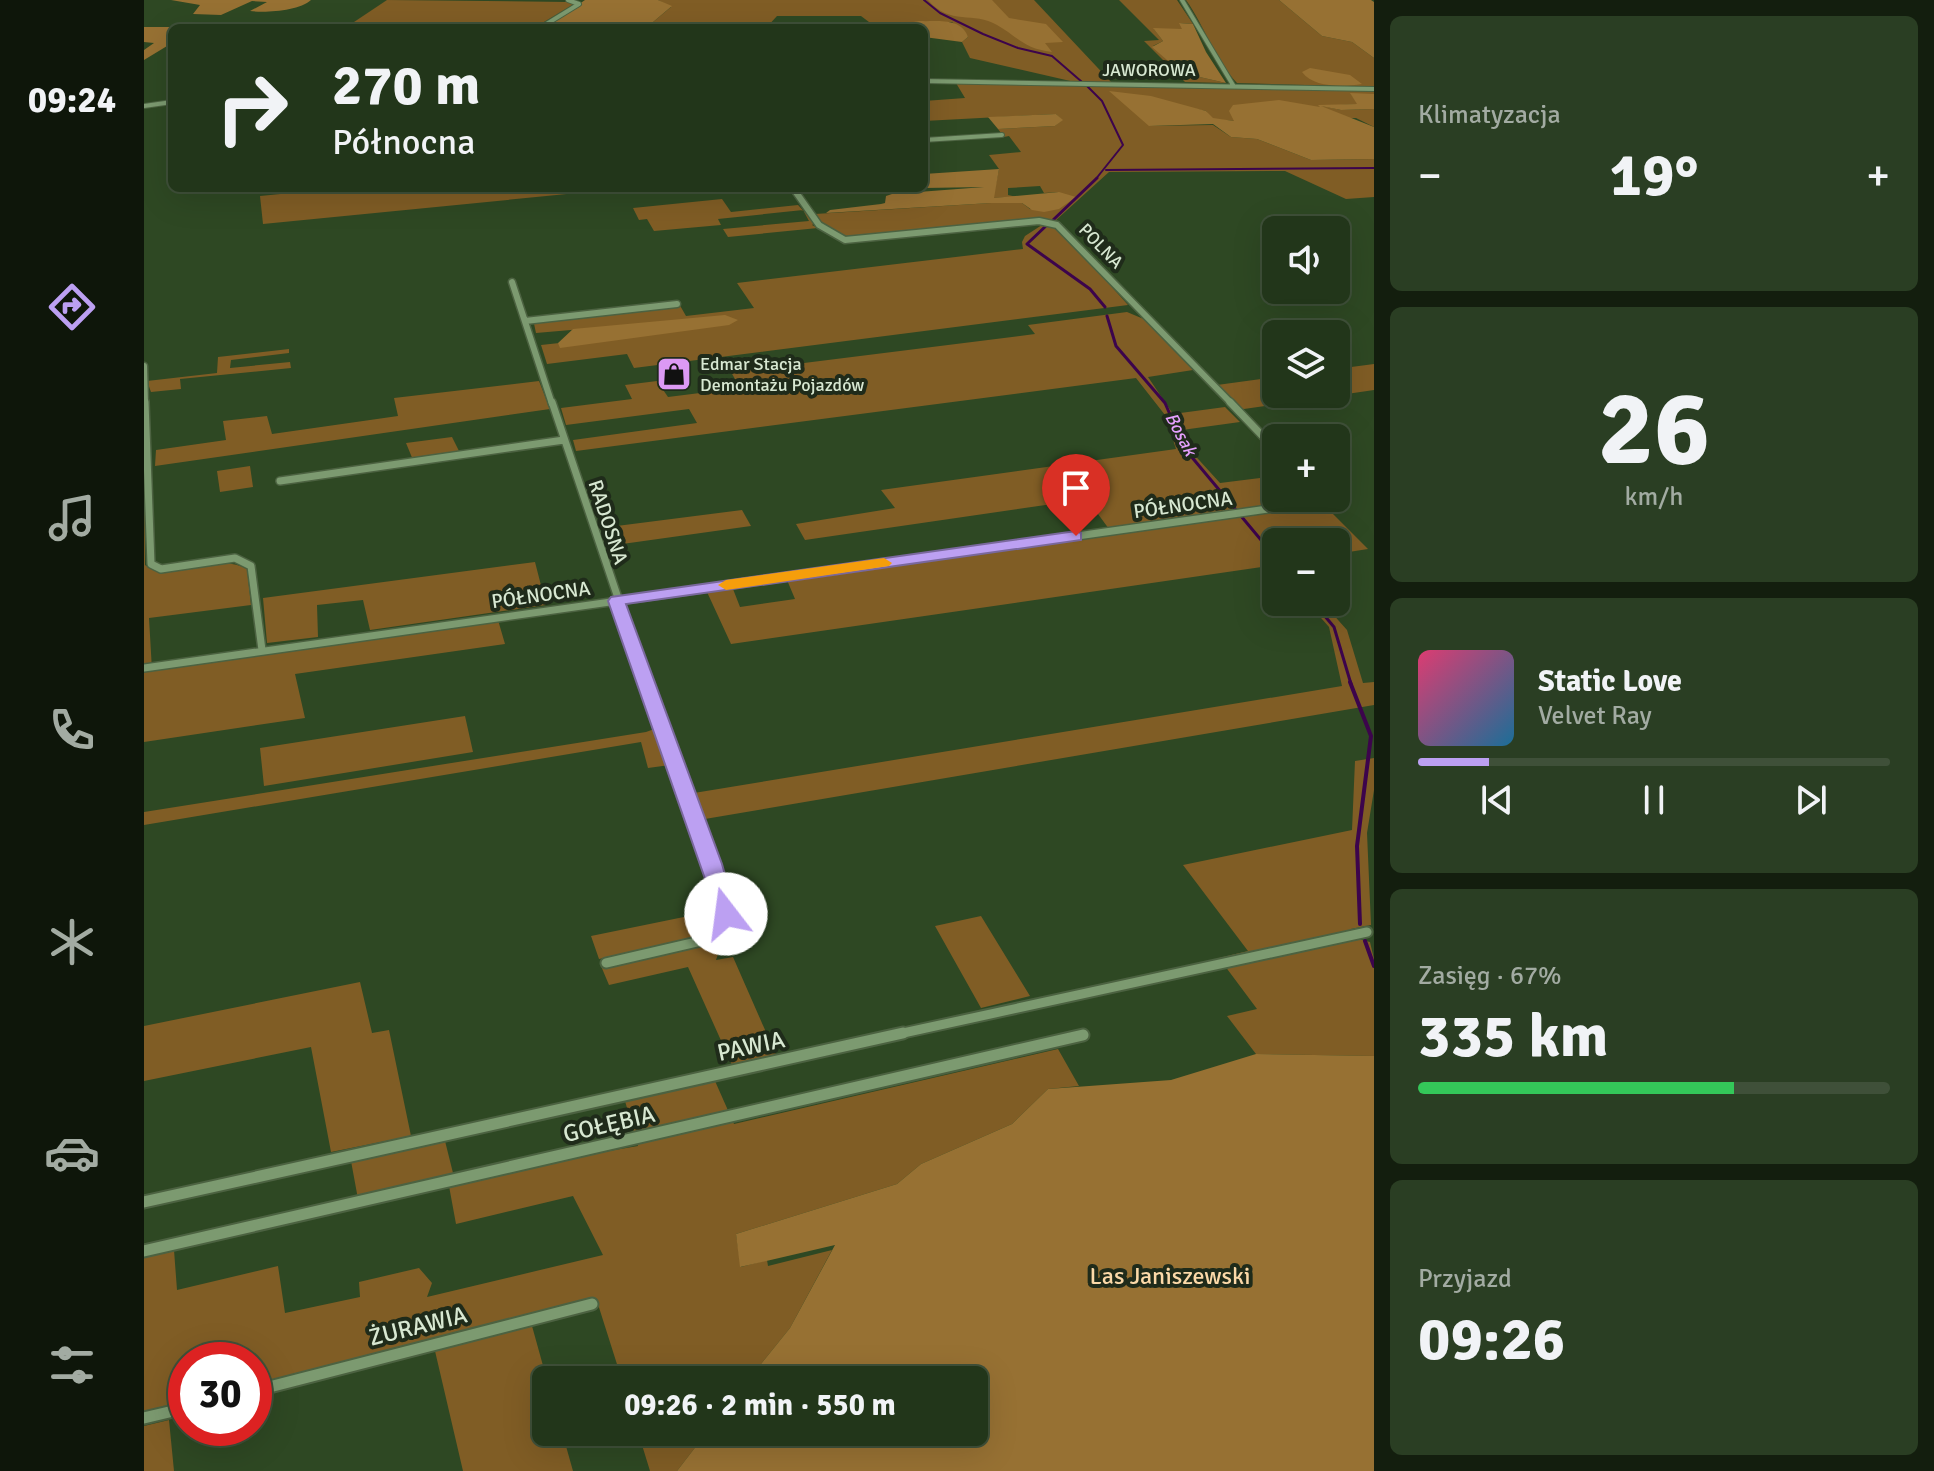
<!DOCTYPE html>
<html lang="pl">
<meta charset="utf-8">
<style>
:root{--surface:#22361a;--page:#2a3e23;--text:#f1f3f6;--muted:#a2aba2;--line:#3f5039;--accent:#bca0f2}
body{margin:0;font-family:Signika,sans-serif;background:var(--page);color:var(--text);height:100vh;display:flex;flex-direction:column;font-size:30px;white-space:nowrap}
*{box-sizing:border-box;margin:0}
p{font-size:26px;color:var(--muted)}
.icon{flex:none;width:44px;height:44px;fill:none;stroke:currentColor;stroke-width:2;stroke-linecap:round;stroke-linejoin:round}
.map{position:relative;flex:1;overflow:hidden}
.drawer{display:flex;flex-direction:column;gap:16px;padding:16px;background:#131e0e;width:560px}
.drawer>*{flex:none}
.hud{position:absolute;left:24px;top:24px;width:760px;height:168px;border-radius:12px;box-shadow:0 8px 32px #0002,0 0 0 2px var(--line);background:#22361a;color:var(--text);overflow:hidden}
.tools{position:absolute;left:1118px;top:216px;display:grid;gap:16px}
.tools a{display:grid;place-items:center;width:88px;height:88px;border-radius:12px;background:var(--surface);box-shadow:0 8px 32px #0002,0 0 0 2px var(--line);font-size:40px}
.speed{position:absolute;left:24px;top:1342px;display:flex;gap:16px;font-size:40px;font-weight:700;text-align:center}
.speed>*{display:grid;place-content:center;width:104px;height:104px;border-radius:50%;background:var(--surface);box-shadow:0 8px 32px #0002,0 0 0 2px var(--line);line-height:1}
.speed .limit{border:12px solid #d22;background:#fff;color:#111}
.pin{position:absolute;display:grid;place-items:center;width:68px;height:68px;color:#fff;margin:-82px -34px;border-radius:50% 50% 50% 0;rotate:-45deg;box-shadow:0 0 8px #0007}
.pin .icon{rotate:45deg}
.me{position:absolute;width:88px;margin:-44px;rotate:345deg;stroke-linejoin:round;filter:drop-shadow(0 0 6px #0008)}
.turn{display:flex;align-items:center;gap:28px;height:168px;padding:0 32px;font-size:36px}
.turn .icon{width:104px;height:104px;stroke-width:2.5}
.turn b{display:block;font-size:56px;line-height:68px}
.big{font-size:60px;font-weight:800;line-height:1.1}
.drawer .widget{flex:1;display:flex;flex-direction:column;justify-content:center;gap:12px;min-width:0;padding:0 28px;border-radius:12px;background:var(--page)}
.drawer .dial{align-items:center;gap:0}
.dial b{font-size:104px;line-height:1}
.song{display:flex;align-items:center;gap:24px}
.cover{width:96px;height:96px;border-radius:12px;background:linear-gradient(135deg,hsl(340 70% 55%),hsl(200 70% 35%))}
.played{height:8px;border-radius:4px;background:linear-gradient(90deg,var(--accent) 15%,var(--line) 15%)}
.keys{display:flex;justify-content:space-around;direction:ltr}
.heat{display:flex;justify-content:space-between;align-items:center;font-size:44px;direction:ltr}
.charge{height:12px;border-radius:6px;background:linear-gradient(90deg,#34c759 67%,var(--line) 0)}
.trip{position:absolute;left:388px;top:1366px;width:456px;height:80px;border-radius:12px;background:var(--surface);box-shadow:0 8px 32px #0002,0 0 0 2px var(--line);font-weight:800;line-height:80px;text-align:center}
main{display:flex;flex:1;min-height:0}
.tabs{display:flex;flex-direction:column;width:144px;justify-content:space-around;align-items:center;background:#0e160a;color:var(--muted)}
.tabs .icon{width:56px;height:56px}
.tabs .current{color:var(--accent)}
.tabs b{font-size:36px;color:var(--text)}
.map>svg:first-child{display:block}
.green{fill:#805d25}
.forest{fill:#977133}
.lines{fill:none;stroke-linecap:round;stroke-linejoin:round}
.stream-far2{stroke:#3c044c;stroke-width:2}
.stream-far1{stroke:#3c044c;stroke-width:3}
.stream{stroke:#3c044c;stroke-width:4}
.street-far4-casing{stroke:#4c6241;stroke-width:6}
.street-far3-casing{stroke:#4c6241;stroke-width:9}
.street-far2-casing{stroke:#4c6241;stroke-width:10}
.street-far1-casing{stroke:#4c6241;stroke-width:13}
.street-casing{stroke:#4c6241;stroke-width:15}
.street-far4{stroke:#7c9a70;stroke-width:4}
.street-far3{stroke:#7c9a70;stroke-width:6}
.street-far2{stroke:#7c9a70;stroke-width:7}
.street-far1{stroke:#7c9a70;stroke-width:9}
.street{stroke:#7c9a70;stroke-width:11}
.route{fill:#bca0f2;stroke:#7a689d;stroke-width:2}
.slow{fill:#f59e0b}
.labels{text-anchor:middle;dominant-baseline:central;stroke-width:8;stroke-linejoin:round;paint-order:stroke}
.far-street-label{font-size:18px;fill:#d8e8d2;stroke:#1f2b1a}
.far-poi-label{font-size:18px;fill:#d8e8d2;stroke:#1f2b1a;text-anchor:start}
.far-water-label{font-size:18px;font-style:italic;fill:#e5a0fe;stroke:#1f2b1a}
.street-label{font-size:20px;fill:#d8e8d2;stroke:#1f2b1a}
.near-street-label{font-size:24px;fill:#d8e8d2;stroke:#1f2b1a}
.near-park-label{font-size:24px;fill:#fbd9a8;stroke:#1f2b1a}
</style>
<main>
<nav class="tabs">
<b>09:24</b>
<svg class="icon current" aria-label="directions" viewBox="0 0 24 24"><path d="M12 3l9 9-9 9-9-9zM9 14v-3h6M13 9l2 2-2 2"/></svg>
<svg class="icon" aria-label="music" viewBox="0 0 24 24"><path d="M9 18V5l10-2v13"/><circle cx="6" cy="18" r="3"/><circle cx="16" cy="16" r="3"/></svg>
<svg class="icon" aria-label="phone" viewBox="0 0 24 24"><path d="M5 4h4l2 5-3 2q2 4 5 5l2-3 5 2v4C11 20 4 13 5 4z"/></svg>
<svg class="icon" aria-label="climate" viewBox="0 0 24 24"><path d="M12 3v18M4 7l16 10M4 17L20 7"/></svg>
<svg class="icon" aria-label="car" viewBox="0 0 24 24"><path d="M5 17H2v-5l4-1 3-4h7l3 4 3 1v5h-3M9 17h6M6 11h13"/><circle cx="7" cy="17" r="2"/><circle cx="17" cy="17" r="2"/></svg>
<svg class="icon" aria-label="filters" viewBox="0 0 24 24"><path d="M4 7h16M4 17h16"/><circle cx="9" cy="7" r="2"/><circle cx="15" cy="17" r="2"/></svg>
</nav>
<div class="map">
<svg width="1230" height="1471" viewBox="0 0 1230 1471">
<rect width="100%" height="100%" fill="#2e4823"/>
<!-- green -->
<path class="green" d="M243,0L423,2L430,4L390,28H201Z
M514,0H890L968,83H935L826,58L818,42L824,37L808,22C759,21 713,34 664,24L725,22L717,16H633L622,28H502L527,7Z
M975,0H1033L1049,24L1036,23L1039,29H1010L1019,41L1009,46L1038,73L1082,83L1041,82L1000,41L1015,40Z
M1042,0H1135L1178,36L1208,42L1230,58V87L1093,83C1070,58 1061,27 1042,0Z
M812,83L1230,91V94H1207L1214,104L1179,106L1197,110L1230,109V127L1212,118L1091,121L1067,119L1062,111L1032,105L1005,126L1069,125L1087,137L1113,139L1167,160L1230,159V197L1202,199L1141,171L965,172L911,221L704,240L683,232L671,214L847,203H878L886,209L915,192L900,193L896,186L864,188V195L873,197L849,198L855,169L845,155L877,152L865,136L860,137L854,129L911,126L918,120L912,114L780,121V101L821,98Z
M198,188H484L119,224L116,196Z
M578,199L587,212L654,205L671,223L668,225L674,228L584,237L579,229L665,221L659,210L574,219L577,225L510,231L503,219L495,220L489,208Z
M901,223L916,229L984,305L490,368L483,354L403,364L397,345L452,339L450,328L392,333L389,319L534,302L542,316L610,308L593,283L879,249L878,242L881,236Z
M983,312L1002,320L1049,370L1004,377L1029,414L1081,407L1096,422L1038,430L1045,449L1076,483L1132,476V498H1170L965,529L943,499L661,540L652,524L751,508L737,490L1032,449L1021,415L992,378L432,451L429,440L553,423L545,409L422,425L417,408L488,399L481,385L513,381L524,397L596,388L587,372L891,334L884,325Z
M145,349V353L87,360L86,368L146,362L147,368L36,379L37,389L7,392L3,381L73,373L74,357Z
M1230,364V390L1100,409L1095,408L1073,385L1132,377V394H1192V369Z
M395,381L406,409L11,466L12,450L82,440L79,421L123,416L128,434L254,416L250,398Z
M308,437L316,453L269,460L262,443Z
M0,443L1,565C31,585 72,551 103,569L107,605L5,618L8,670L354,620L361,644L151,674L161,718L0,742Z
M106,466L109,487L76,492L73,471Z
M1178,503L1224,549L1192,554V542H1132V565L587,644L563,592L589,589L596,607L651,599L643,580Z
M598,510L607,526L464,546L457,528Z
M391,562L402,605L226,630L219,600L173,605L174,637L123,643L119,598Z
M1163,602H1178L1203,630L1219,683L1230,682V705L555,820L550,793L1198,686L1185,627Z
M321,716L329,752L120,786L116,748Z
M513,728L526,765L504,768L497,742L0,825V812L502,732Z
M1230,758V790L1223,833L1227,925L1207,929L1214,939L1226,942L1230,959V1056L1112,1054L1083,1016L1113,1009L1075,958L1104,951L1039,865L1208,830L1211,761Z
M574,910L571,921L552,938L455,959L447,936Z
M837,916L886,996L837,1008L791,926Z
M583,927L572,960L589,957L632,1055L588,1065L544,967L465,985L457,966C500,957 549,956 583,927Z
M216,982L228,1033L245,1030L267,1136L187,1152L167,1047L0,1081V1026Z
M914,1049L935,1086L904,1089L868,1124L777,1164L753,1184L592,1234L597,1267L623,1260L624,1266L688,1250L646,1328L604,1380H478L452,1298L110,1384V1360H42V1401L0,1412V1257L30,1250L33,1290L134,1266L141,1313L216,1297L215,1282L275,1268L288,1283L283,1297L459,1255L429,1196L312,1224L305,1186L418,1159L494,1146L481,1101L571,1081L590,1124Z
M301,1141L310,1177L214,1199L207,1161Z
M388,1326L403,1380L402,1432H418L429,1471H319L291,1351Z
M25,1420L30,1471H0V1426Z
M494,1432H563L533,1471H506Z"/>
<!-- forest -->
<path class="forest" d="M27,0H167C155,11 122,13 106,11L123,2L108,1L77,15L49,14L56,5Z
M441,0H514L528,6L502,28H400Z
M784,0H848L865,18L902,24L919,42L901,43L908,52C880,49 874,37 853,25C830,11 806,26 784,0Z
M1135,0H1227L1230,2V58L1208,42L1178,36Z
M775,21C793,22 817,17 824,37L818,42L780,37V28H736Z
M1035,23L1049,24L1062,52L1082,83L1038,73L1008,47L1019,41L1009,28L1038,29Z
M0,27H53L28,28V43L0,60V50L10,43L0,42Z
M1166,68L1206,75L1218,84C1199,87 1170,88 1158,72Z
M965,91L1007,96L1062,111L1069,118L1090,121L1085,111L1089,105L1135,100L1176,107L1174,105L1213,104L1206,93L1230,94V109L1197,110L1177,106L1230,127V159L1167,160L1113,139L1087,137L1069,124L1005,126Z
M912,114L919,120L911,126L854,129L844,117Z
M855,169L850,198L915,192L932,197L915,209L900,212L888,210L878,203H847L682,213L686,210L737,204L741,203L742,196L748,194L840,187L780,188V174Z
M581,315L594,320L585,325L416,348L414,343L429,329Z
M1112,1054L1230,1056V1471H533L563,1432H830V1380H604L646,1328L691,1245L596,1267L592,1234L753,1184L777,1164L868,1124L904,1089L1027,1080Z"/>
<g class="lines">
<!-- stream-far2 -->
<path class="stream-far2" d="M780,0L796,13L839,34L874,48L908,56L938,82
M943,86L958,101L979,145L951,180
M962,170L1230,168"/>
<!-- stream-far1 -->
<path class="stream-far1" d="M908,221L953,178
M904,224L883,244L946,289L961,307
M963,316L972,346L1021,403L1041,449L1092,510
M1097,516L1132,558
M1169,602L1190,627L1207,684"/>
<!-- stream -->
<path class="stream" d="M1206,682L1227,736L1213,846L1216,924
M1221,941L1230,966"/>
<!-- street-far4 casing -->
<g class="street-far4-casing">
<path id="street-far4" d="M1038,0L1089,85
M396,28L435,4L424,0
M780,81L1230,89
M0,106L28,102
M780,140L858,135"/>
</g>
<!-- street-far3 casing -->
<g class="street-far3-casing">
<path id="street-far3" d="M649,188L675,225L701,240L895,221L913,225L1088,404
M368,282L408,404
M381,321L533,304
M0,366L1,404"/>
</g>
<!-- street-far2 casing -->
<g class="street-far2-casing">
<path id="street-far2" d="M1,402L7,564L17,569L91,558L107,566L118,650
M408,402L503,684
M1086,402L1132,450
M136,481L420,440
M0,668L1159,504L1180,500L1178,498"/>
</g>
<!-- street-far1 casing -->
<g class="street-far1-casing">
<path id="street-far1" d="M462,963L557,941L570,933L582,914L568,864L502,682
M750,1035L1223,932"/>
</g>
<!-- street casing -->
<g class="street-casing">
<path id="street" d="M0,1202L759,1033
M0,1251L939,1035
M110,1391L448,1304
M0,1418L42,1408"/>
</g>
<!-- street-far4 -->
<use href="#street-far4" class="street-far4"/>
<!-- street-far3 -->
<use href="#street-far3" class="street-far3"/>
<!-- street-far2 -->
<use href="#street-far2" class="street-far2"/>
<!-- street-far1 -->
<use href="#street-far1" class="street-far1"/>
<!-- street -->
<use href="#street" class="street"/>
</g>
<!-- route -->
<path class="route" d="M932,531L937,533V540L482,604L578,864L592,914L582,921L575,919L464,601L467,597Z"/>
<!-- slow -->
<path class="slow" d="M740,558L748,563L745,566L582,590L574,585L582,580Z"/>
<!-- icons -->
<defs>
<g id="shop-square" transform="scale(1.8)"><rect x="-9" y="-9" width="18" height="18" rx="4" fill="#dc99f4" stroke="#1f2b1a"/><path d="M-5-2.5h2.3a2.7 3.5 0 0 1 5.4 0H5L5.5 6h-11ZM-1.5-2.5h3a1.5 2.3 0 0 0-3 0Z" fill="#111"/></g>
</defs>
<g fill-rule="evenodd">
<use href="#shop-square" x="530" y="374"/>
</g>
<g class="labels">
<!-- far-street labels -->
<g class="far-street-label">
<text x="1005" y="70">JAWOROWA</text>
<text transform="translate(957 246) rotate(46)">POLNA</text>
</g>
<!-- far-poi labels -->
<g class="far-poi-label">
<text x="556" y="364">Edmar Stacja<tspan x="556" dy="21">Demontażu Pojazdów</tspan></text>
</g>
<!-- far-water labels -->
<g class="far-water-label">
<text transform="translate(1037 434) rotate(62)">Bosak</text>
</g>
<!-- street labels -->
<g class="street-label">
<text transform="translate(1039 505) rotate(-8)">PÓŁNOCNA</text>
<text transform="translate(464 522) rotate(72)">RADOSNA</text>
<text transform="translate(397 595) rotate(-8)">PÓŁNOCNA</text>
</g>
<!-- near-street labels -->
<g class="near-street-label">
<text transform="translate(607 1046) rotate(-12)">PAWIA</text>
<text transform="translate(465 1124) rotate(-13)">GOŁĘBIA</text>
<text transform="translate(274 1326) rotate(-14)">ŻURAWIA</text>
</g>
<!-- near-park labels -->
<g class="near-park-label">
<text x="1026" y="1276">Las Janiszewski</text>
</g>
</g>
</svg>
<div class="tools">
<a><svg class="icon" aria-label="sound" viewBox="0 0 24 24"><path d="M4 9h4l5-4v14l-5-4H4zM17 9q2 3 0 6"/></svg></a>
<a><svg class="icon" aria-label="layers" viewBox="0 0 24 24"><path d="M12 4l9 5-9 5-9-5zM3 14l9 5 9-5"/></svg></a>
<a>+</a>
<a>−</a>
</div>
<div class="speed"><div class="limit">30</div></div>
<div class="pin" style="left:932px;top:536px;background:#d93025"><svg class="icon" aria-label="arrive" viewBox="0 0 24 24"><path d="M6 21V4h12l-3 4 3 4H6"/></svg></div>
<svg class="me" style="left:582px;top:914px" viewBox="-20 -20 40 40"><circle r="19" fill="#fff"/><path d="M0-13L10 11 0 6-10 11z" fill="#bca0f2"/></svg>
<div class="trip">09:26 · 2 min · 550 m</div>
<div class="hud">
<div class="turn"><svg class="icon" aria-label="right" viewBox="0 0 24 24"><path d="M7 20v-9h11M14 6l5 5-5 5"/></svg><div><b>270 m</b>Północna</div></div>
</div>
</div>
<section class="drawer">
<div class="widget"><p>Klimatyzacja</p>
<div class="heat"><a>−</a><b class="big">19°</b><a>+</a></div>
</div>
<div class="widget dial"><b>26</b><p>km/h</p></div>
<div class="widget">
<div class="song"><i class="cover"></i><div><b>Static Love</b><p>Velvet Ray</p></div></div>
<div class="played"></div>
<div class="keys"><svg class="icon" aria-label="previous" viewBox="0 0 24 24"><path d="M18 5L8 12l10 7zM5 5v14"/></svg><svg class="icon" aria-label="pause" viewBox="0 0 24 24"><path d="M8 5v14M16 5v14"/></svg><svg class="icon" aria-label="next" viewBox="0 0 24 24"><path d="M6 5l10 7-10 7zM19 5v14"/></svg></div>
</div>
<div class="widget"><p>Zasięg · 67%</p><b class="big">335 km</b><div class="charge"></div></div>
<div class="widget"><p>Przyjazd</p><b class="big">09:26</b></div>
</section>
</main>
